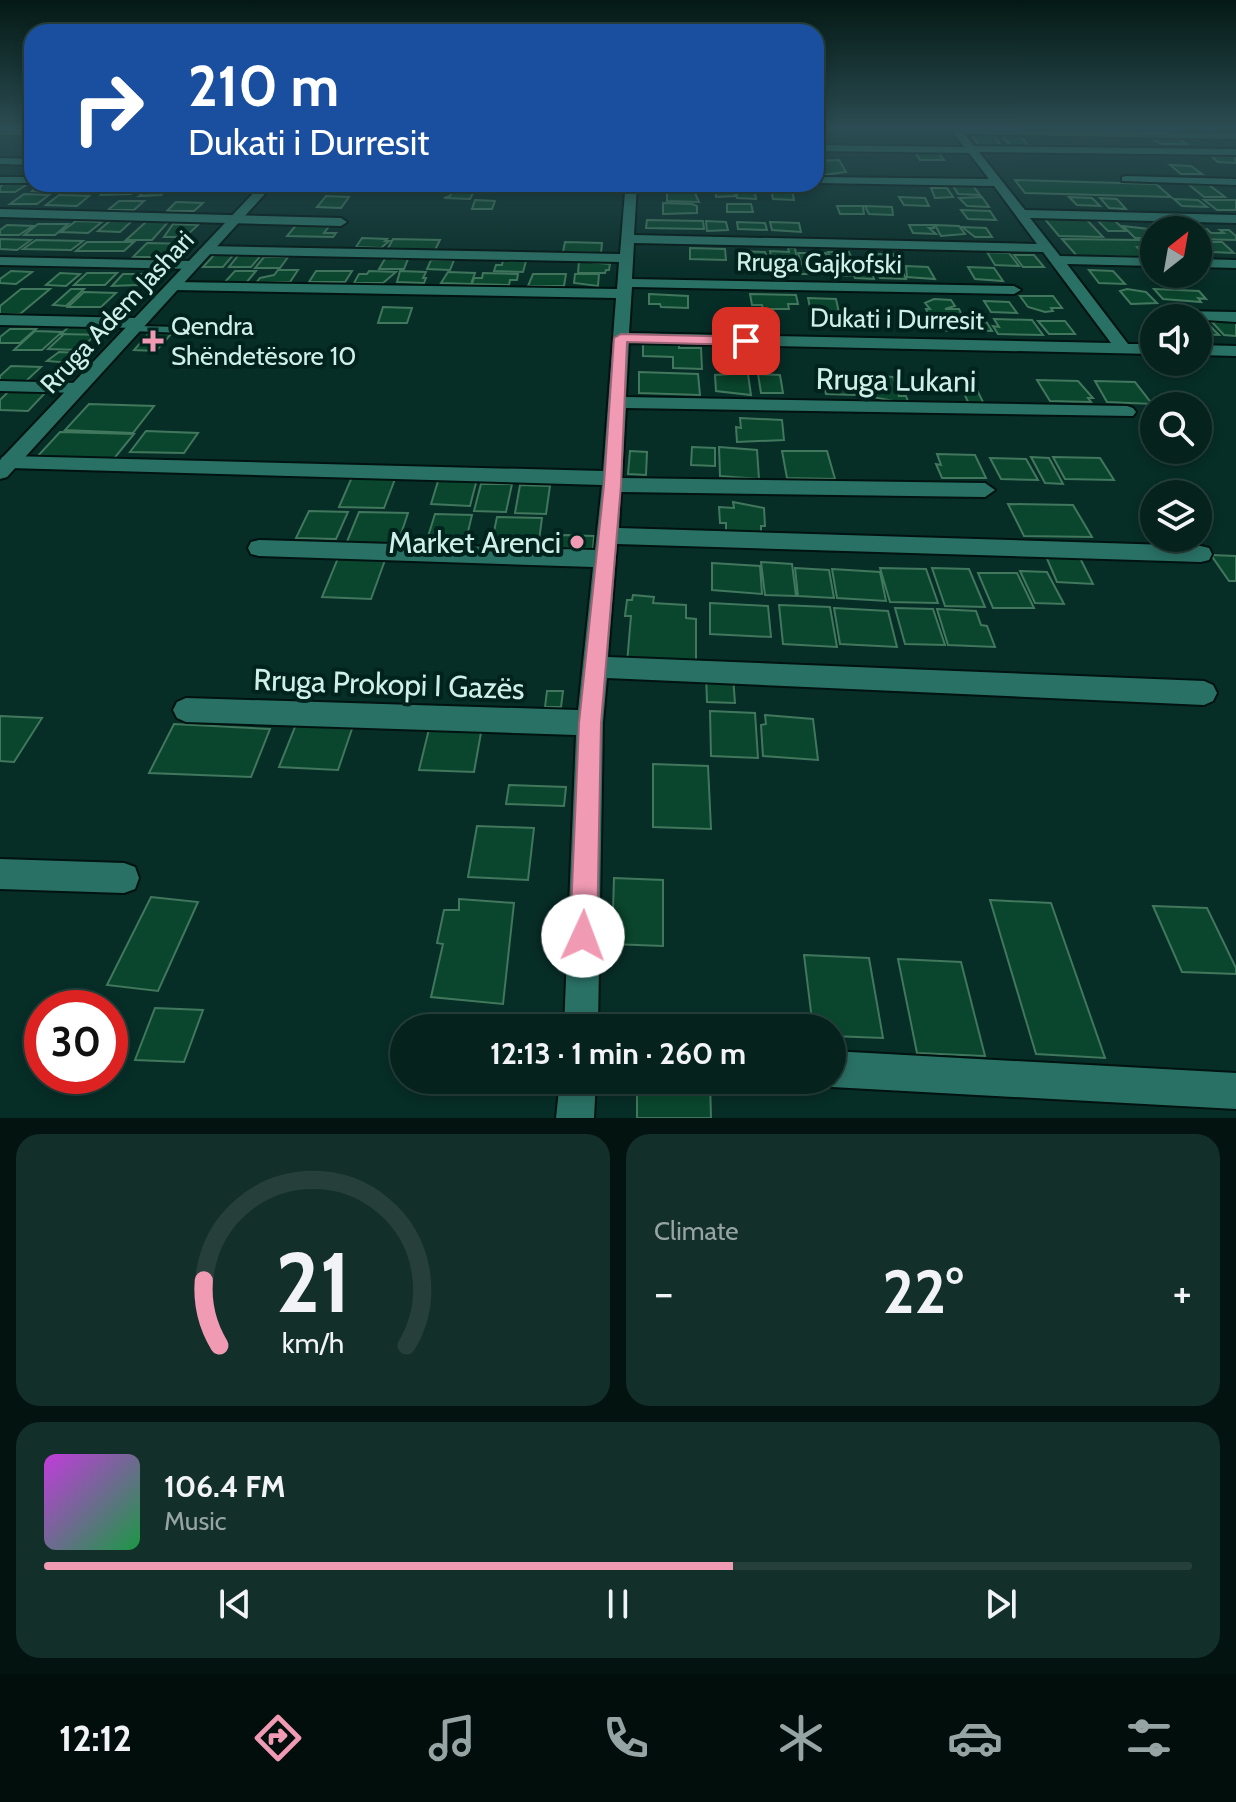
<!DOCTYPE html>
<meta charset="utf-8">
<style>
:root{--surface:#05221d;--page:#132f2a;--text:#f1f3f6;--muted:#97a4a4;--line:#263f3b;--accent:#f19ab4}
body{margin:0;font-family:Cabin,sans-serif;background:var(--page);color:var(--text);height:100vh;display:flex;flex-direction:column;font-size:30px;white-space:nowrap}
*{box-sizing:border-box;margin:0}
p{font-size:26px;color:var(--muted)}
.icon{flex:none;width:44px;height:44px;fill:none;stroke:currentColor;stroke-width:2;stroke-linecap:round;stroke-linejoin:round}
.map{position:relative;height:1118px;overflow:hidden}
.panel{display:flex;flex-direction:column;gap:16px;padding:16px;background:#031310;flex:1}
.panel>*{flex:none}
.banner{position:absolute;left:24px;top:24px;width:800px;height:168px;border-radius:24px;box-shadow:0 4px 12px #0003,0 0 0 2px var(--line);background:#1a4fa0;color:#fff;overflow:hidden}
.needle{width:52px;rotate:31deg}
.controls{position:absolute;left:1140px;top:216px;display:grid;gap:16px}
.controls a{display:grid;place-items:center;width:72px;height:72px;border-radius:50%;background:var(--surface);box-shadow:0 4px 12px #0003,0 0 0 2px var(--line);font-size:40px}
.speed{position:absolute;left:24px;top:990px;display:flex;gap:16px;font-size:40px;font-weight:700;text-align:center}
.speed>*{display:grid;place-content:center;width:104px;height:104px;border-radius:50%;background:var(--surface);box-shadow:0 4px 12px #0003,0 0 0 2px var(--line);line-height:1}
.speed .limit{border:12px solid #d22;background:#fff;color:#111}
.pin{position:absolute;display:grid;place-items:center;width:68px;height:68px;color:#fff;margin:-34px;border-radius:16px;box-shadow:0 4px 12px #0006}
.me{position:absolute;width:88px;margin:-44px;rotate:2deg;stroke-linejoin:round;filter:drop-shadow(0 0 6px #0008)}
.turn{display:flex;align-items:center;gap:28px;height:168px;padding:0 32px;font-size:36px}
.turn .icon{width:104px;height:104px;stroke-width:2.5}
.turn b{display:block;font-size:56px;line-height:68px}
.big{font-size:60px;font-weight:700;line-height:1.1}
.panel .widget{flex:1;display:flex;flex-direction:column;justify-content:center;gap:12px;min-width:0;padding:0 28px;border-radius:24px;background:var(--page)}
.panel .dial{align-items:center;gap:0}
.dial svg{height:208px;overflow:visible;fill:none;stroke:var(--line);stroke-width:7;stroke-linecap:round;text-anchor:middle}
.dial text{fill:var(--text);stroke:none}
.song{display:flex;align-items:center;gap:24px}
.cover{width:96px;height:96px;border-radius:12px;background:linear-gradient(135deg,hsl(290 70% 55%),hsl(140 70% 35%))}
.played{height:8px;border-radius:4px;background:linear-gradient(90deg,var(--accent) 60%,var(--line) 60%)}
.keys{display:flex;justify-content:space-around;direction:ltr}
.heat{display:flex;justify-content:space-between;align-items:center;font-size:44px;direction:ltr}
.panel .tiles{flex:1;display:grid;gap:16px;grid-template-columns:1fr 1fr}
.widget:last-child{grid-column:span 2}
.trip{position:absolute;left:390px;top:1014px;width:456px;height:80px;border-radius:40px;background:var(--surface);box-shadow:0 4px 12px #0003,0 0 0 2px var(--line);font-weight:700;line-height:80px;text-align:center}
.dock{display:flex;height:128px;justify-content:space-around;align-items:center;background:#020e0c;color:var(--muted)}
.dock .icon{width:56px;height:56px}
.dock .active{color:var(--accent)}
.dock b{font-size:36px;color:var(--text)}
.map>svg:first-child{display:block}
.building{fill:#0a462d;stroke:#41775c;stroke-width:2}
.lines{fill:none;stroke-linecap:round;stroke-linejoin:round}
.service-casing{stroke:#011310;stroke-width:4}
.minor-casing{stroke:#011310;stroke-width:4}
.tertiary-casing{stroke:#011310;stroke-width:4}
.service{fill:#2a7165;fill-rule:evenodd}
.minor{fill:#2a7165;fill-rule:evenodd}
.tertiary{fill:#2a7165;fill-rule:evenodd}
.route{fill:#f19ab4;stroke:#9d6475;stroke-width:2}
.poi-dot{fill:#f19ab4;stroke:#00231e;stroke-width:3}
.labels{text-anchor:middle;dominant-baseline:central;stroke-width:8;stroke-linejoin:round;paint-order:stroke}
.far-street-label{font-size:26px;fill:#cef0e8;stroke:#00231e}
.far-poi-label{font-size:26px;fill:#cef0e8;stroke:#00231e;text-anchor:start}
.street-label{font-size:30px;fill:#cef0e8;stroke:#00231e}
.poi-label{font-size:30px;fill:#cef0e8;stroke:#00231e;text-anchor:end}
</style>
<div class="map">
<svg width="1236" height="1118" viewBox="0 0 1236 1118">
<rect width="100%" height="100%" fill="#072d27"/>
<!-- building -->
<path class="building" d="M971,135L993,136L1002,146L979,145Z
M1001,135H1019L1029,146H1011Z
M1150,137H1176L1187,144H1161Z
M915,152H938L944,160H920Z
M1209,154L1234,155L1236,163L1218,162Z
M839,160L846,172L816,176L819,161Z
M1170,165L1191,166L1202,174H1181Z
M1015,180L1156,184L1171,197L1025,193Z
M5,182L29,183L15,192H0V187Z
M39,184H50L64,185L53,192L32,191Z
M82,184L107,186L95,193L68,192Z
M715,184H732L735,196L716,197Z
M736,184L754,187L756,199L737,198Z
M1188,184L1209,185L1225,197H1204Z
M113,185H141L131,194L101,195Z
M152,185H172L161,195L139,196Z
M175,185L195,186L190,193H166Z
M953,186H973L980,195L958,194Z
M476,187L470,199L444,198L450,196L454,188Z
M931,188H947L953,197L935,198Z
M771,190H792L794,200L773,199Z
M667,193H695L699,202L667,201Z
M24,194L49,195L37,204H10Z
M59,195L89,196L77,206L46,205Z
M326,196L349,197L341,208L317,207Z
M899,197L925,198L929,206L904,205Z
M982,197L989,207L967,206L959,198Z
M1069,197L1092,198L1100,206L1077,205Z
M1100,198L1117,199L1126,209L1109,208Z
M1174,199L1198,200L1207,207L1182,206Z
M475,200L495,201L492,209H472Z
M1204,200H1236V210H1217Z
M119,201H144L134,210H108Z
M176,202L203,203L194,211H167Z
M663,203L692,204L697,206V213L663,214Z
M727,204H751L753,212H727Z
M837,206H863L864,214H840Z
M865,206L892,207L893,215L869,214Z
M961,210L990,211L996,220L968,219Z
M1044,218L1087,220L1103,237L1059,236Z
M112,219L133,220L120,232L98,231Z
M647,220L703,221L704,229L646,228Z
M76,221L102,222L88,233L61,232Z
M147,221H169L152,240H126Z
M706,221L726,222L728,230L707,231Z
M1098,221H1115L1126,231H1108Z
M737,222L765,223L767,230L738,229Z
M770,222L799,223L801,232L772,230Z
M38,224H68L55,235H24Z
M173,224L198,225L185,237H164Z
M297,224L330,225L324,233H336L333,237L287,236Z
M7,225L33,226L19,235H0V230Z
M909,225H933L934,228H929L936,234L913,233Z
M935,225L959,226L965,234L941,236Z
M1123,226L1149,229L1154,238H1135Z
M962,227L986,228L992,237H975Z
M1196,229H1207L1211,233H1224L1220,230H1229L1236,236V240L1198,239L1199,232Z
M362,238L387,239L385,241H389L381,248L356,247Z
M0,239L31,240L17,250L0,249Z
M393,239L440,240L435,250H387Z
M1062,239L1140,240L1146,246L1137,247L1146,257L1077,256Z
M36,240L83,241L71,250L23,249Z
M87,242H134L124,251H76Z
M565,242L602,243L601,253L563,252Z
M1200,242H1222L1234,253L1212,252Z
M147,243L190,244L177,257H133Z
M690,248L725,249L726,260L690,259Z
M788,248H795L797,262L772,261L770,251L789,252Z
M740,251L765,252L768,261H742Z
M828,252H849L854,264L832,263Z
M987,252L1009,253L1019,266L995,265Z
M240,253L262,254L251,267H229Z
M798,253H826L829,263H801Z
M215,254H234L223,267H203Z
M871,254H893L897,265L876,264Z
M1014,255H1034L1044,267H1023Z
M264,257H288L280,268H255Z
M386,257H394L393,259H408L404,269H379Z
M431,260H454L450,270L427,269Z
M503,260L526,261L523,272L494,271L496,265H502Z
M579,261L610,264L609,270H606L605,273H578Z
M788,264H814L818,274H791Z
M818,264H847L851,276L821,274Z
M850,264L869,265L874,279L855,278Z
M872,265L900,266L906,279L880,278Z
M906,266L928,267L935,279L907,277Z
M968,267L994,268L1003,281L975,279Z
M278,270H298L290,282L256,283L260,278L274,275Z
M1089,270L1113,271L1125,284L1099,283Z
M11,271L32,272L16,284L0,283V279Z
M235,271H256L246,283H224Z
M316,271H352L345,282H309Z
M369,271L396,272L383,283H354L359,274H367Z
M400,271L426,272L423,278H426L424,283L397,282Z
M448,272L475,273L471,284L441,283Z
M1150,272L1176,274L1187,285L1164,284Z
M60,273L80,274L66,286L46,285Z
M87,273H117L105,285H74Z
M483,273L518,274L517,280H510L509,285L472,284L474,278H482Z
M123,274H148L138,285L112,286Z
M533,274H566L564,286H528Z
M575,274H599L598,286L574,283Z
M21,289H50L20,314H0V306Z
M71,289H84L66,306L53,305Z
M1127,289L1146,292L1157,303L1131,304L1120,291Z
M1154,289L1199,291L1206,299L1198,298L1201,302L1163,299Z
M84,292L116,293L101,307H68Z
M649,294L688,296V308L661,307L660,304H649Z
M750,294L796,295L798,304H788L789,309H763L762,305H752Z
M1020,296H1053L1062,308H1051L1053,311L1045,312L1028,307Z
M808,298L836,299L839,313L811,312Z
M934,299L951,300L955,306L945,309H959L962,315L928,314L926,309H930L925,303Z
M984,301L1009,302L1017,313L991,312Z
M122,302H140L123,320H104Z
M383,307L412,308L407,323H378Z
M921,316L949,317L956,331L929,330Z
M955,317L984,318L992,331L964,330Z
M994,319L1032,320L1043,335L998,334L993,326L999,327Z
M1038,321H1065L1075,334H1049Z
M1198,321L1206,322L1219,335L1198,334Z
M1227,321L1236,323V336L1224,335L1212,322Z
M74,322L118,324L106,335L61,334Z
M10,329H36L20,343H0V337Z
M35,331L62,332L42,350H14Z
M151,331L173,332L156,351L134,350Z
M64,334L95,335L80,350L48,349Z
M643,340L679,341V348H701L702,369L673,368V357L643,356Z
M59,352L81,353L72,363L47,361Z
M11,366L41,367L24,383L0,382V376Z
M639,372L698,374L700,395L639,393Z
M731,374H748L751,395L716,391L715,375Z
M758,374L780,375L783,393H761Z
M822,375L844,376L846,384L853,385L856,395L826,394Z
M869,375L893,377L899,396H906L909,404L862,395L861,391H864L856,377Z
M1037,380L1078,381L1093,398H1088L1091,402L1050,401Z
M1095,381L1135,382L1152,404L1107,402Z
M962,389L977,390L984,404H969Z
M10,390L47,391L28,411L0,410V400Z
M89,404L154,406L133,433L65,430Z
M740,418L782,420L784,440L737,442L736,427L741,428Z
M146,431L198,433L184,453L130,452Z
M60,432L134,434L112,461L35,459Z
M692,447L715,448V466L691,465Z
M719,447L757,450L759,479L720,476Z
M630,451L647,452L646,475L628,474Z
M782,451H827L835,479L787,478Z
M937,454L975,455L986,478H942L936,464L941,465Z
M1031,457L1049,458L1063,484L1045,483Z
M1053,457L1100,458L1114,480L1065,479Z
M990,458L1026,459L1038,480L1001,479Z
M352,477L395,479L384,508L339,507Z
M439,478L477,479L470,506L431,504Z
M481,484H512L506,512L474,511Z
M520,485L550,486L546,514L515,513Z
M733,502L764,508L765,526H761V533L726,531V523H720L719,507L734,508Z
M1008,504L1073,505L1092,537L1024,536Z
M309,511L348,512L336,539L296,538Z
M359,512L408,513L397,546L346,544Z
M435,514L472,515L465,544L426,543Z
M497,517L542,518L538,548L491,546Z
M562,535L594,536L593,549L560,548Z
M1045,554L1079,556L1093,584L1057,582Z
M1211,555L1236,556V581H1229Z
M338,558L385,560L371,599L322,597Z
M761,562L792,564L796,596L765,595Z
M712,563L760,566L762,594L712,590Z
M795,568L829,570L834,598L798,596Z
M880,568L926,569L938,603L890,602Z
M932,568L969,569L985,607L945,606Z
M832,569L880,572L886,601L837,598Z
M1020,571L1047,572L1064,604L1035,603Z
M978,573H1017L1034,608H993Z
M633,595L654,597L653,603L686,605V618L696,619V668L627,663L631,616H625L627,600H632Z
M710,603L768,606L771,637L710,634Z
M779,605L830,607L837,647L783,644Z
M834,608L888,611L897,647L840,644Z
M895,608L933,609L945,645L905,644Z
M937,609L976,611L981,625L987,626L995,647L948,645Z
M706,675L733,677L735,703L707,702Z
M547,691H563L561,707H545Z
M710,711L755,713L758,758L711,756Z
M765,715L813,719L818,760L763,756L761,725L766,724Z
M0,716L42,718L14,762L0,761Z
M299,717L355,720L338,770L279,767Z
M174,724L270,729L251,777L149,773Z
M430,725L482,727L474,772L419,770Z
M653,764L708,766L711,829L653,827Z
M509,785L566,787L564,806L506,804Z
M477,826L534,828L528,880L468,877Z
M614,878L663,880V946L612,944Z
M151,897L198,902L158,991L107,985Z
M459,899L514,903L503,1004L431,997L443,944L437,943L444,910H459Z
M990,900L1051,903L1105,1058L1036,1054Z
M1153,906L1207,908L1236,968V974L1182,972Z
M804,955L869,958L883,1038L832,1036V1028H813Z
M898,959L961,962L985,1056L917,1053Z
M155,1008L203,1010L184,1062L135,1060Z
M637,1080L710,1082L711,1118H637Z"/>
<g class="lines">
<!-- service casing -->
<g class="service-casing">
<path id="service" d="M134,326L183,327L188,330L183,333L130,331V327Z"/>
</g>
<!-- minor casing -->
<g class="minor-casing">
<path id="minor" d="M0,129H32V135H0Z
M951,129L1236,133V139L965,134L974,146L1236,149V155L979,152L1025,210L1236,215V223L1030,218L1060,256L1154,258V266L1067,264L1128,344H1154V354L629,343L626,397L1127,406L1133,408L1136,412L1133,416L626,408L622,478L985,483L995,490L985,497L621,492L619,528L1201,546L1209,548L1212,554L1209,560L1201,562L617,544L608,657L1204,681L1213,685L1217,693L1213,701L1204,705L607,678L603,723L598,1028H564L576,735L186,722L177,718L173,710L177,702L186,698L578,710L593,567L259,556L251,554L248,548L251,542L259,540L595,550L602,485L9,468L0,463L2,457L9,456L603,471L616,298L174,290L167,286L174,282L617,289L619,262L206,254L199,250L206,246L620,254L625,192L339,187L333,184H637L634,235L1037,244L994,186L816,183V177L989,179L969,153L816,151V145L964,147ZM634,243L1043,252L1111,343L629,333L632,287L1014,294L1021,290L1014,286L632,279Z
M0,158L32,159V165L0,164Z
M1126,176L1236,179V185L1122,181V177Z
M0,177H32V183H0Z
M0,209L341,218L347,222L341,226L0,217Z
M0,257L192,261L199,265L192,269L0,265Z
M1198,259L1236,260V268L1198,267Z
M1179,311L1236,312V322L1173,318L1174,313Z
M0,315L138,318L146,323L138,328L0,325Z
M1198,345L1236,346V356L1198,355Z
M0,381L79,383L88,388L79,393L0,391Z
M0,859L124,863L135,867L139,878L135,889L124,893L0,889Z
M832,1051L1236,1073V1109L832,1087L819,1080H832Z
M560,1080H596L594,1118H556Z"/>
</g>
<!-- tertiary casing -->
<g class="tertiary-casing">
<path id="tertiary" d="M262,184H274L7,477L0,479V460Z"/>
</g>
<!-- service -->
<use href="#service" class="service"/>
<!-- minor -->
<use href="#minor" class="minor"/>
<!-- tertiary -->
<use href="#tertiary" class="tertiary"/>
</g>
<!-- sky -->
<linearGradient id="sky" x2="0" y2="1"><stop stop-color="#041915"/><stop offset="0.45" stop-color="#2b4c52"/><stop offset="1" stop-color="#2b4c52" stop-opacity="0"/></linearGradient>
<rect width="1236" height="285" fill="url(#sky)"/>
<!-- route -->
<path class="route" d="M621,334L746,337L753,341L746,345L627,342L621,485L601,723L597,936L593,946L583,950L574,946L570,936L579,723L604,485L614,338Z"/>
<!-- markers -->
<g class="poi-dot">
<path d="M149 329h8v8h8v8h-8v8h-8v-8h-8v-8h8z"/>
<circle cx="577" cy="542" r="8"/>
</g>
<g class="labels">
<!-- far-street labels -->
<g class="far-street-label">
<text transform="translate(819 263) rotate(1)">Rruga Gajkofski</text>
<text transform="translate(117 312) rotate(-47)">Rruga Adem Jashari</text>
<text transform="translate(897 319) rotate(1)">Dukati i Durresit</text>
</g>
<!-- far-poi labels -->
<g class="far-poi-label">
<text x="171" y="326">Qendra<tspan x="171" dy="30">Shëndetësore 10</tspan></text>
</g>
<!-- street labels -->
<g class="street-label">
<text transform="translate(896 380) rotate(1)">Rruga Lukani</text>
<text transform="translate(389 684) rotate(2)">Rruga Prokopi I Gazës</text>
</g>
<!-- poi labels -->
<g class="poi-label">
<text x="561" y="542">Market Arenci</text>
</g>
</g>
</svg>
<div class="controls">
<a><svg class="needle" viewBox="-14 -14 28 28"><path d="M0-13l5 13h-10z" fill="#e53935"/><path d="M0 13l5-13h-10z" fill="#97a4a4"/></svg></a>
<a><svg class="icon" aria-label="sound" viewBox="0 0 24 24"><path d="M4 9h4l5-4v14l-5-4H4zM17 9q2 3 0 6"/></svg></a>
<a><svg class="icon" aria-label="search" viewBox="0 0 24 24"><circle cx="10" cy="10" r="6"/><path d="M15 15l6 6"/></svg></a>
<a><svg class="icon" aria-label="layers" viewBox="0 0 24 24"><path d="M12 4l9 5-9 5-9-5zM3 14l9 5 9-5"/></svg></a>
</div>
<div class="speed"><div class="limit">30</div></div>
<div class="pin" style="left:746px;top:341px;background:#d93025"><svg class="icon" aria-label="arrive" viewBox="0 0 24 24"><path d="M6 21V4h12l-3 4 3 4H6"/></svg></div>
<svg class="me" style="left:583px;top:936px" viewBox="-20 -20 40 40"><circle r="19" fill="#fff"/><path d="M0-13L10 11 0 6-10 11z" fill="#f19ab4"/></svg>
<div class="trip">12:13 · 1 min · 260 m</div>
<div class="banner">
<div class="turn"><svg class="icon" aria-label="right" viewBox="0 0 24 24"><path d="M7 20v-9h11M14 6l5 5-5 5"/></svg><div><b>210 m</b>Dukati i Durresit</div></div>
</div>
</div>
<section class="panel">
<div class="tiles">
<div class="widget dial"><svg viewBox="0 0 100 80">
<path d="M14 69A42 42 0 1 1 86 69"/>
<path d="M14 69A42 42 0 0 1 8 44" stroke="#f19ab4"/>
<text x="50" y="56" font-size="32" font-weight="700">21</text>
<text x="50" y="72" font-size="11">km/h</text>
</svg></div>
<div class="widget"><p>Climate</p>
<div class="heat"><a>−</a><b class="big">22°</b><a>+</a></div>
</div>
<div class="widget">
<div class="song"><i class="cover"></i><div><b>106.4 FM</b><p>Music</p></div></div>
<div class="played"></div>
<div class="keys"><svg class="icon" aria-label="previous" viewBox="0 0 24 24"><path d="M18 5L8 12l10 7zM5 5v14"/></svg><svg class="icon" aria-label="pause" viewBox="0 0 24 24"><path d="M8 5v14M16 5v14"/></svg><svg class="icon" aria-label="next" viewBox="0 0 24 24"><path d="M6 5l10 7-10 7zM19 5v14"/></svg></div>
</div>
</div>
</section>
<nav class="dock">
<b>12:12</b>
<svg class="icon active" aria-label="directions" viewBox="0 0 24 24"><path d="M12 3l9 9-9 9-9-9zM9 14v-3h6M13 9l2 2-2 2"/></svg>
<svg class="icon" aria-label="music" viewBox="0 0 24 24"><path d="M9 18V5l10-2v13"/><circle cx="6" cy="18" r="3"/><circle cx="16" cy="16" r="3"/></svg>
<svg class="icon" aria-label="phone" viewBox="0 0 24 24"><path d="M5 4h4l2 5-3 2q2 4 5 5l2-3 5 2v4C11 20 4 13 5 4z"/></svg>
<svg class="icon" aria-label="climate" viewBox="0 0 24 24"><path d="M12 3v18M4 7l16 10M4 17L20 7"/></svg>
<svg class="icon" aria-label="car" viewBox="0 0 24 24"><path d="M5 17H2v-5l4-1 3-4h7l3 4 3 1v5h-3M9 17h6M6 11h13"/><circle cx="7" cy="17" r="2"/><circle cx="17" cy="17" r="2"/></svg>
<svg class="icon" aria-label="filters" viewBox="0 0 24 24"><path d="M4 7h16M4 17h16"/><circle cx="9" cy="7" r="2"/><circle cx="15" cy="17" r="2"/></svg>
</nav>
